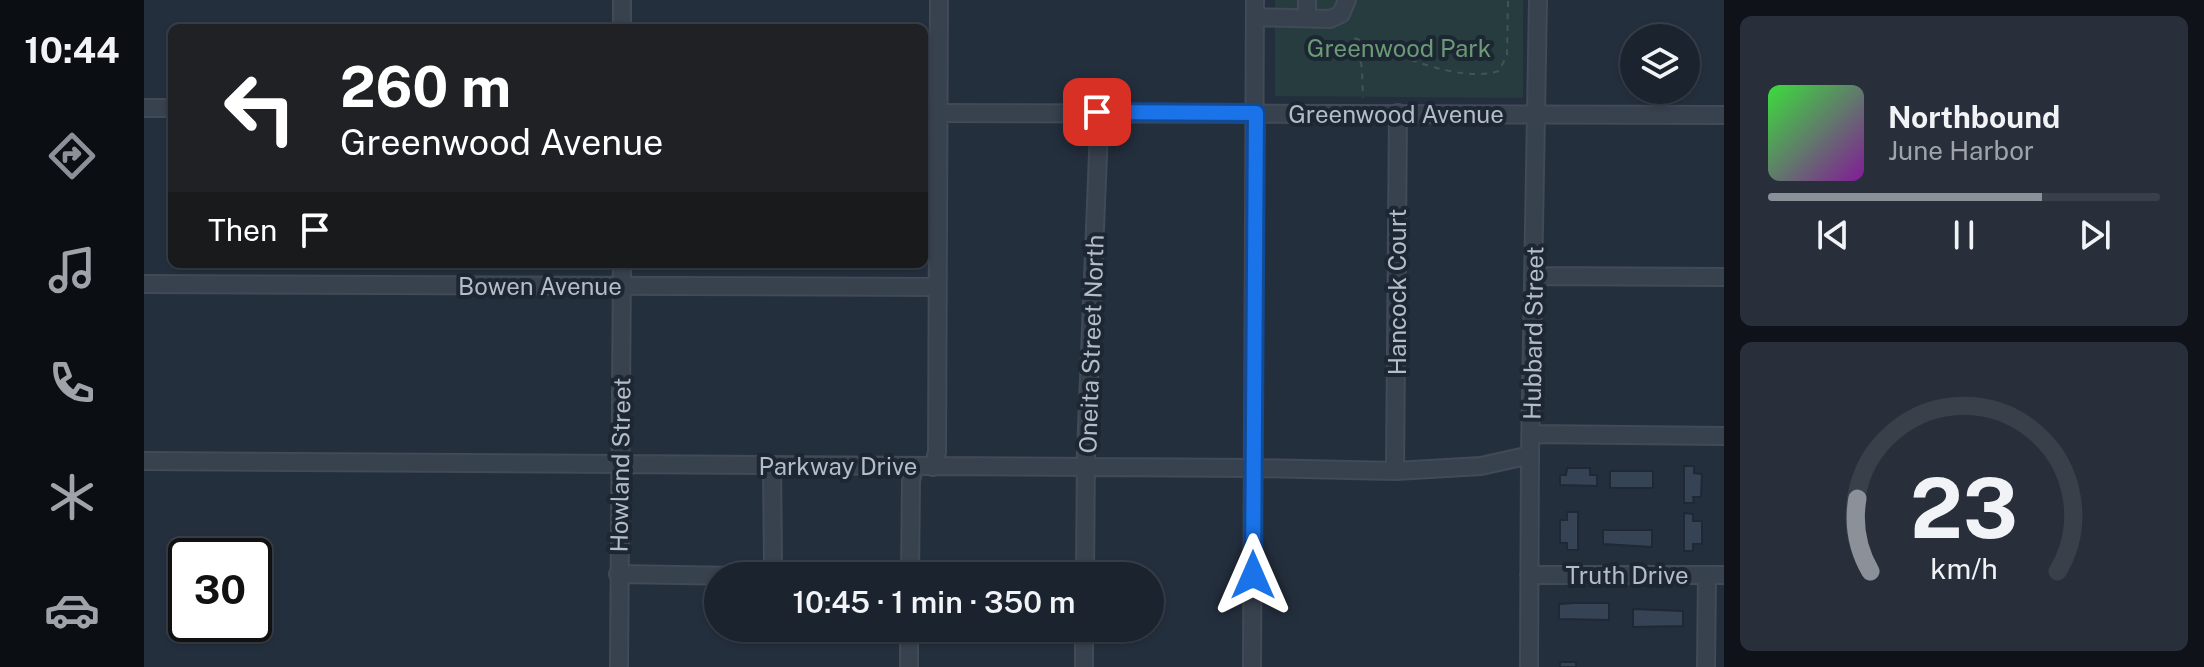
<!DOCTYPE html>
<meta charset="utf-8">
<style>
:root{--surface:#1b232e;--page:#282f3a;--text:#f1f3f6;--muted:#a0a4aa;--line:#39404a;--accent:#8c9099}
body{margin:0;font-family:"Public Sans",sans-serif;background:var(--page);color:var(--text);height:100vh;display:flex;flex-direction:column;font-size:30px;white-space:nowrap}
*{box-sizing:border-box;margin:0}
p{font-size:26px;color:var(--muted)}
.icon{flex:none;width:44px;height:44px;fill:none;stroke:currentColor;stroke-width:2;stroke-linecap:round;stroke-linejoin:round}
.map{position:relative;flex:1;overflow:hidden}
.side{display:flex;flex-direction:column;gap:16px;padding:16px;background:#0f1319;width:480px}
.side>*{flex:none}
.top-card{position:absolute;left:24px;top:24px;width:760px;height:244px;border-radius:12px;box-shadow:0 2px 6px #0004,0 0 0 2px var(--line);background:#202124;color:#fff;overflow:hidden}
.fabs{position:absolute;left:1476px;top:24px;display:grid;gap:16px}
.fabs a{display:grid;place-items:center;width:80px;height:80px;border-radius:50%;background:var(--surface);box-shadow:0 2px 6px #0004,0 0 0 2px var(--line);font-size:40px}
.speed{position:absolute;left:24px;top:538px;display:flex;gap:16px;font-size:40px;font-weight:700;text-align:center}
.speed>*{display:grid;place-content:center;width:104px;height:104px;border-radius:50%;background:var(--surface);box-shadow:0 2px 6px #0004,0 0 0 2px var(--line);line-height:1}
.speed .limit{border:4px solid #111;border-radius:12px;background:#fff;color:#111}
.pin{position:absolute;display:grid;place-items:center;width:68px;height:68px;color:#fff;margin:-34px;border-radius:16px;box-shadow:0 4px 12px #0006}
.me{position:absolute;width:88px;margin:-44px;rotate:0deg;stroke-linejoin:round;filter:drop-shadow(0 0 6px #0008)}
.turn{display:flex;align-items:center;gap:28px;height:168px;padding:0 40px;font-size:36px}
.turn .icon{width:104px;height:104px;stroke-width:2.5}
.turn b{display:block;font-size:56px;line-height:68px}
.then{display:flex;align-items:center;height:76px;padding:0 40px;background:#0003;gap:16px;font-size:30px}
.side .tile{flex:1;display:flex;flex-direction:column;justify-content:center;gap:12px;min-width:0;padding:0 28px;border-radius:12px;background:var(--page)}
.side .dial{align-items:center;gap:0}
.dial svg{height:208px;overflow:visible;fill:none;stroke:var(--line);stroke-width:7;stroke-linecap:round;text-anchor:middle}
.dial text{fill:var(--text);stroke:none}
.song{display:flex;align-items:center;gap:24px}
.cover{width:96px;height:96px;border-radius:12px;background:linear-gradient(135deg,hsl(120 70% 55%),hsl(290 70% 35%))}
.played{height:8px;border-radius:4px;background:linear-gradient(90deg,var(--accent) 70%,var(--line) 70%)}
.keys{display:flex;justify-content:space-around;direction:ltr}
.trip{position:absolute;left:560px;top:562px;width:460px;height:80px;border-radius:40px;background:var(--surface);box-shadow:0 2px 6px #0004,0 0 0 2px var(--line);font-weight:600;line-height:80px;text-align:center}
main{display:flex;flex:1;min-height:0}
.menu{display:flex;flex-direction:column;width:144px;justify-content:space-around;align-items:center;background:#0b0e12;color:var(--muted)}
.menu .icon{width:56px;height:56px}
.menu .current{color:var(--accent)}
.menu b{font-size:36px;color:var(--text)}
.map>svg:first-child{display:block}
.green{fill:#263c3f}
.building{fill:#364354;stroke:#1f2835;stroke-width:2}
.lines{fill:none;stroke-linecap:round;stroke-linejoin:round}
.minor-casing{stroke:#414a57;stroke-width:20}
.path{stroke:#3f5557;stroke-width:2;stroke-dasharray:6 6;stroke-linecap:butt}
.minor{stroke:#38414e;stroke-width:16}
.route-casing{stroke:#114b97;stroke-width:20}
.route{stroke:#1a73e8;stroke-width:14}
.labels{text-anchor:middle;dominant-baseline:central;stroke-width:8;stroke-linejoin:round;paint-order:stroke}
.park-label{font-size:24px;fill:#6b9a76;stroke:#1d2633}
.street-label{font-size:24px;fill:#b4bcc9;stroke:#1d2633}
</style>
<main>
<nav class="menu">
<b>10:44</b>
<svg class="icon current" aria-label="directions" viewBox="0 0 24 24"><path d="M12 3l9 9-9 9-9-9zM9 14v-3h6M13 9l2 2-2 2"/></svg>
<svg class="icon" aria-label="music" viewBox="0 0 24 24"><path d="M9 18V5l10-2v13"/><circle cx="6" cy="18" r="3"/><circle cx="16" cy="16" r="3"/></svg>
<svg class="icon" aria-label="phone" viewBox="0 0 24 24"><path d="M5 4h4l2 5-3 2q2 4 5 5l2-3 5 2v4C11 20 4 13 5 4z"/></svg>
<svg class="icon" aria-label="climate" viewBox="0 0 24 24"><path d="M12 3v18M4 7l16 10M4 17L20 7"/></svg>
<svg class="icon" aria-label="car" viewBox="0 0 24 24"><path d="M5 17H2v-5l4-1 3-4h7l3 4 3 1v5h-3M9 17h6M6 11h13"/><circle cx="7" cy="17" r="2"/><circle cx="17" cy="17" r="2"/></svg>
</nav>
<div class="map">
<svg width="1580" height="667" viewBox="0 0 1580 667">
<rect width="100%" height="100%" fill="#242f3e"/>
<!-- green -->
<path class="green" d="M1131,0H1379V98L1131,96Z"/>
<!-- building -->
<path class="building" d="M1540,466H1550V473L1558,474L1557,497H1549L1550,503H1540Z
M1423,468H1446V475H1453V486L1416,485V475H1422Z
M1466,471H1509V488H1466Z
M1423,512H1434V550H1423V543H1416V520H1423Z
M1540,513L1549,514V521H1558V544H1549V551H1540Z
M1459,530H1508V547L1459,544Z
M1430,603H1465V620L1415,619V604Z
M1489,609L1539,611V626L1489,627Z
M1416,662H1432V667H1416Z"/>
<g class="lines">
<!-- minor casing -->
<g class="minor-casing">
<path id="minor" d="M1163,0V18
M1111,17L1186,19L1197,14L1203,0
M478,28V0
M0,108H28
M780,113L1580,115
M1391,276L1580,277
M0,284L792,287
M1387,434L1580,436
M0,461L1110,468L1251,471L1337,466L1386,455
M789,467L793,452L795,0
M1251,471L1254,113
M474,574L594,576
M1385,575H1580
M610,576L621,574L629,563L628,465
M766,576L767,481L770,467
M941,576L942,453L955,129L953,112
M475,667L478,264
M765,667V628
M940,667V628
M1108,667L1111,0
M1385,667L1386,455L1394,0
M1562,667L1563,575"/>
</g>
<!-- path -->
<path class="path" d="M1211,38C1248,53 1316,84 1355,71L1363,55L1364,0
M1211,38L1218,68L1219,98"/>
<!-- minor -->
<use href="#minor" class="minor"/>
</g>
<g class="lines">
<!-- route casing -->
<g class="route-casing">
<path id="route" d="M953,112L1112,113L1109,575"/>
</g>
<!-- route -->
<use href="#route" class="route"/>
</g>
<g class="labels">
<!-- park labels -->
<g class="park-label">
<text x="1255" y="48">Greenwood Park</text>
</g>
<!-- street labels -->
<g class="street-label">
<text x="1252" y="114">Greenwood Avenue</text>
<text x="396" y="286">Bowen Avenue</text>
<text transform="translate(1253 292) rotate(-90)">Hancock Court</text>
<text transform="translate(1389 333) rotate(-89)">Hubbard Street</text>
<text transform="translate(947 344) rotate(-88)">Oneita Street North</text>
<text transform="translate(476 465) rotate(-89)">Howland Street</text>
<text x="694" y="466">Parkway Drive</text>
<text x="1483" y="575">Truth Drive</text>
</g>
</g>
</svg>
<div class="fabs">
<a><svg class="icon" aria-label="layers" viewBox="0 0 24 24"><path d="M12 4l9 5-9 5-9-5zM3 14l9 5 9-5"/></svg></a>
</div>
<div class="speed"><div class="limit">30</div></div>
<div class="pin" style="left:953px;top:112px;background:#d93025"><svg class="icon" aria-label="arrive" viewBox="0 0 24 24"><path d="M6 21V4h12l-3 4 3 4H6"/></svg></div>
<svg class="me" style="left:1109px;top:575px" viewBox="-20 -20 40 40"><path d="M0-17L14 15 0 8-14 15z" fill="#1a73e8" stroke="#fff" stroke-width="4"/></svg>
<div class="trip">10:45 · 1 min · 350 m</div>
<div class="top-card">
<div class="turn"><svg class="icon" aria-label="left" viewBox="0 0 24 24"><path d="M17 20v-9H6M10 6l-5 5 5 5"/></svg><div><b>260 m</b>Greenwood Avenue</div></div>
<div class="then">Then<svg class="icon" aria-label="arrive" viewBox="0 0 24 24"><path d="M6 21V4h12l-3 4 3 4H6"/></svg></div>
</div>
</div>
<section class="side">
<div class="tile">
<div class="song"><i class="cover"></i><div><b>Northbound</b><p>June Harbor</p></div></div>
<div class="played"></div>
<div class="keys"><svg class="icon" aria-label="previous" viewBox="0 0 24 24"><path d="M18 5L8 12l10 7zM5 5v14"/></svg><svg class="icon" aria-label="pause" viewBox="0 0 24 24"><path d="M8 5v14M16 5v14"/></svg><svg class="icon" aria-label="next" viewBox="0 0 24 24"><path d="M6 5l10 7-10 7zM19 5v14"/></svg></div>
</div>
<div class="tile dial"><svg viewBox="0 0 100 80">
<path d="M14 69A42 42 0 1 1 86 69"/>
<path d="M14 69A42 42 0 0 1 9 41" stroke="#8c9099"/>
<text x="50" y="56" font-size="32" font-weight="700">23</text>
<text x="50" y="72" font-size="11">km/h</text>
</svg></div>
</section>
</main>
